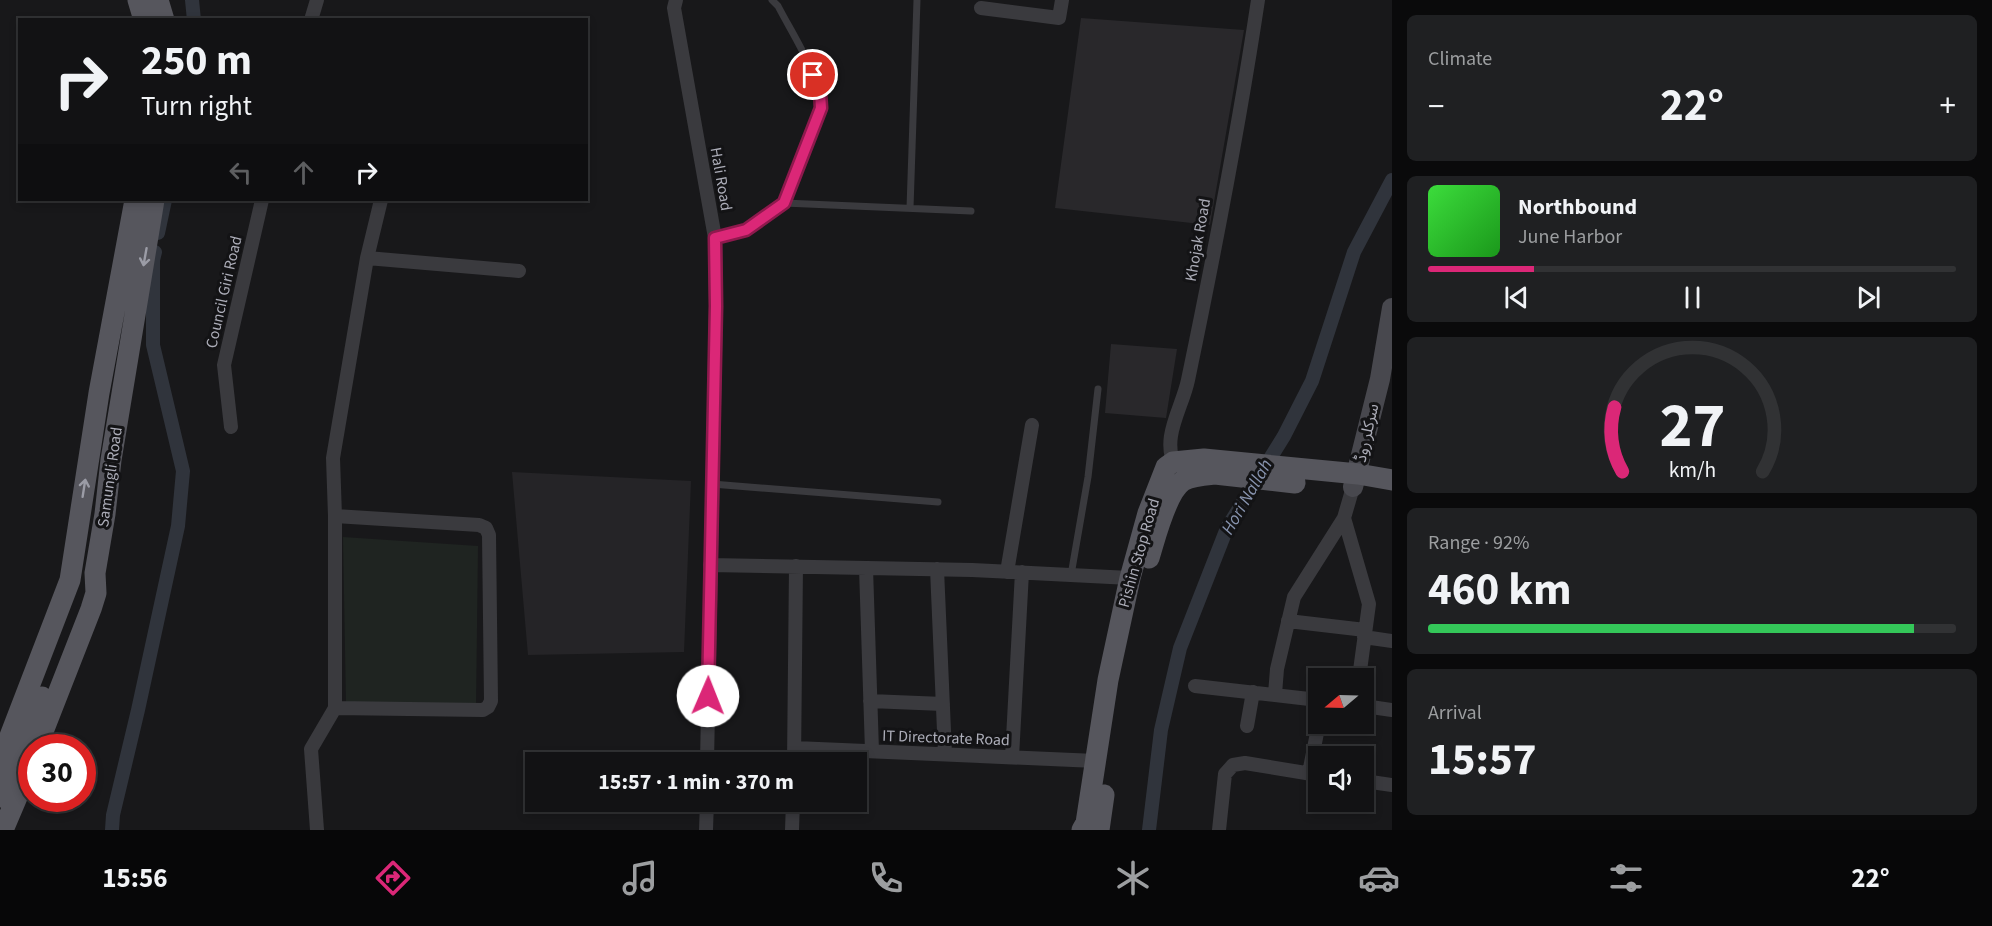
<!DOCTYPE html>
<meta charset="utf-8">
<style>
:root{--surface:#121214;--page:#1f2022;--text:#f1f3f6;--muted:#9c9ea0;--line:#313234;--accent:#db2777}
body{margin:0;font-family:"Source Sans 3","Noto Sans Arabic",sans-serif;background:var(--page);color:var(--text);height:100vh;display:flex;flex-direction:column;font-size:22px;white-space:nowrap}
*{box-sizing:border-box;margin:0}
p{font-size:20px;color:var(--muted)}
.icon{flex:none;width:33px;height:33px;fill:none;stroke:currentColor;stroke-width:2;stroke-linecap:round;stroke-linejoin:round}
.map{position:relative;flex:1;overflow:hidden}
.side{display:flex;flex-direction:column;gap:15px;padding:15px;background:#0a0a0b;width:600px}
.side>*{flex:none}
.guide{position:absolute;left:18px;top:18px;width:570px;height:183px;border-radius:0px;box-shadow:0 3px 9px #0003,0 0 0 2px var(--line);background:#121214;color:var(--text);overflow:hidden}
.needle{width:39px;rotate:251deg}
.buttons{position:absolute;left:1308px;top:668px;display:grid;gap:12px}
.buttons a{display:grid;place-items:center;width:66px;height:66px;border-radius:0px;background:var(--surface);box-shadow:0 3px 9px #0003,0 0 0 2px var(--line);font-size:30px}
.speed{position:absolute;left:18px;top:734px;display:flex;gap:12px;font-size:30px;font-weight:700;text-align:center}
.speed>*{display:grid;place-content:center;width:78px;height:78px;border-radius:50%;background:var(--surface);box-shadow:0 3px 9px #0003,0 0 0 2px var(--line);line-height:1}
.speed .limit{border:9px solid #d22;background:#fff;color:#111}
.pin{position:absolute;display:grid;place-items:center;width:51px;height:51px;color:#fff;margin:-26px;border:3px solid #fff;border-radius:50%;box-shadow:0 2px 6px #0007}
.me{position:absolute;width:66px;margin:-33px;rotate:1deg;stroke-linejoin:round;filter:drop-shadow(0 0 4px #0008)}
.turn{display:flex;align-items:center;gap:21px;height:126px;padding:0 24px;font-size:27px}
.turn .icon{width:78px;height:78px;stroke-width:2.5}
.turn b{display:block;font-size:42px;line-height:51px}
.lanes{display:flex;align-items:center;height:57px;padding:0 24px;background:#0003;justify-content:center;gap:30px;direction:ltr}
.lanes .off{opacity:.35}
.big{font-size:45px;font-weight:700;line-height:1.1}
.side .widget{flex:1;display:flex;flex-direction:column;justify-content:center;gap:9px;min-width:0;padding:0 21px;border-radius:9px;background:var(--page)}
.side .dial{align-items:center;gap:0}
.dial svg{height:156px;overflow:visible;fill:none;stroke:var(--line);stroke-width:7;stroke-linecap:round;text-anchor:middle}
.dial text{fill:var(--text);stroke:none}
.song{display:flex;align-items:center;gap:18px}
.cover{width:72px;height:72px;border-radius:9px;background:linear-gradient(135deg,hsl(120 70% 55%),hsl(120 70% 35%))}
.played{height:6px;border-radius:3px;background:linear-gradient(90deg,var(--accent) 20%,var(--line) 20%)}
.keys{display:flex;justify-content:space-around;direction:ltr}
.heat{display:flex;justify-content:space-between;align-items:center;font-size:33px;direction:ltr}
.charge{height:9px;border-radius:4px;background:linear-gradient(90deg,#34c759 92%,var(--line) 0)}
.trip{position:absolute;left:525px;top:752px;width:342px;height:60px;border-radius:0px;background:var(--surface);box-shadow:0 3px 9px #0003,0 0 0 2px var(--line);font-weight:700;line-height:60px;text-align:center}
.tab-bar{display:flex;height:96px;justify-content:space-around;align-items:center;background:#070708;color:var(--muted)}
.tab-bar .icon{width:42px;height:42px}
.tab-bar .selected{color:var(--accent)}
.tab-bar b{font-size:27px;color:var(--text)}
main{display:flex;flex:1;min-height:0}
.map>svg:first-child{display:block}
.built{fill:#252427}
.green{fill:#1f2421}
.lines{fill:none;stroke-linecap:round;stroke-linejoin:round}
.canal{stroke:#30343c;stroke-width:14}
.building{fill:#29282b}
.lane{stroke:#3a3a3e;stroke-width:7}
.street{stroke:#3a3a3e;stroke-width:14}
.secondary{stroke:#48484e;stroke-width:20}
.primary{stroke:#56565d;stroke-width:21}
.oneway{stroke:#9b9ca6}
.route-casing{stroke:#8e194d;stroke-width:15}
.route{stroke:#db2777;stroke-width:10}
.labels{text-anchor:middle;dominant-baseline:central;stroke-width:6;stroke-linejoin:round;paint-order:stroke}
.street-label{font-size:16px;fill:#acadb8;stroke:#131315}
.water-label{font-size:18px;font-style:italic;fill:#8793ae;stroke:#131315}
</style>
<main>
<div class="map">
<svg width="1392" height="830" viewBox="0 0 1392 830">
<rect width="100%" height="100%" fill="#18181a"/>
<!-- built -->
<path class="built" d="M512,472L691,481L684,652L528,655Z"/>
<!-- green -->
<path class="green" d="M343,537L478,546L476,706L346,704Z"/>
<g class="lines">
<!-- canal -->
<path class="canal" d="M192,0L194,20
M158,233L165,200
M112,830L113,815L138,710L178,526L183,471L153,345V260L155,252
M1149,830L1161,730L1180,648L1227,528L1284,436L1312,381L1354,252L1392,180"/>
</g>
<!-- building -->
<path class="building" d="M1081,18L1244,30L1210,225L1055,208Z
M1111,344L1177,349L1166,418L1105,413Z"/>
<g class="lines">
<!-- lane -->
<path class="lane" d="M784,203L971,211
M910,208L917,0
M715,238L746,230L784,203L821,108C819,73 794,37 778,6L772,0
M712,484L938,502
M1071,575L1088,477L1098,389"/>
<!-- street -->
<path class="street" d="M676,0L674,8L715,238L716,306L707,762
M981,8L1059,18L1062,0
M311,20L317,0
M367,258L519,271
M231,427L224,365L262,200
M1176,468C1160,438 1182,409 1188,380C1214,255 1239,127 1258,0
M335,516L479,525L486,528L489,535L491,701L488,707L483,710L335,708
M1344,518L1369,604L1359,678
M710,565L972,570L1130,578
M866,568L872,751
M937,569L945,754
M1007,572L1032,425
M1288,621L1365,630
M1364,637L1392,641
M1195,686L1318,700
M1275,694L1277,669L1294,597L1344,518L1353,487
M870,701L943,704
M1364,706L1392,710
M1247,726L1253,692
M795,748L1096,761
M1012,757L1022,572
M794,762L796,566
M1309,773L1319,723
M1364,781L1392,785
M317,830L311,749L335,708V516L333,458L367,258L381,200
M706,830L707,801
M792,830L793,801
M1219,830L1225,774L1233,765L1245,763L1318,775"/>
<!-- secondary -->
<path class="secondary" d="M1353,487L1380,379L1392,308"/>
<!-- primary -->
<path class="primary" d="M138,0L144,20
M158,0L164,20
M1149,558C1155,539 1166,492 1183,481C1191,476 1205,475 1215,474L1295,483
M37,747L91,609L96,593L95,573L105,514L111,460L154,200
M0,762L70,580L99,393L135,200
M0,797L42,697
M3,830L32,762
M1082,830L1086,823L1108,680L1130,578L1148,513L1166,467L1173,462L1204,459L1358,474L1392,480
M1099,830L1104,795"/>
</g>
<!-- one-way arrows -->
<defs><path id="oneway-shaft" d="M-6 0H5M1.5-3L5.5 0L1.5 3" fill="none" stroke-width="1.6" stroke-linecap="round" stroke-linejoin="round" transform="scale(1.5)"/></defs>
<g class="oneway">
<use href="#oneway-shaft" transform="translate(145 257) rotate(100)"/>
<use href="#oneway-shaft" transform="translate(84 488) rotate(-81)"/>
</g>
<g class="lines">
<!-- route casing -->
<g class="route-casing">
<path id="route" d="M708,696L716,306L715,238L746,230L784,203L821,108L820,93L813,75"/>
</g>
<!-- route -->
<use href="#route" class="route"/>
</g>
<g class="labels">
<!-- street labels -->
<g class="street-label">
<text transform="translate(721 179) rotate(80)">Hali Road</text>
<text transform="translate(1198 240) rotate(-80)">Khojak Road</text>
<text transform="translate(224 292) rotate(-77)">Council Giri Road</text>
<text transform="translate(1367 433) rotate(-77)">سرکلر روڈ</text>
<text transform="translate(110 477) rotate(-82)">Samungli Road</text>
<text transform="translate(1139 553) rotate(-74)">Pishin Stop Road</text>
<text transform="translate(946 738) rotate(2)">IT Directorate Road</text>
</g>
<!-- water labels -->
<g class="water-label">
<text transform="translate(1247 497) rotate(-60)">Hori Nallah</text>
</g>
</g>
</svg>
<div class="buttons">
<a><svg class="needle" viewBox="-14 -14 28 28"><path d="M0-13l5 13h-10z" fill="#e53935"/><path d="M0 13l5-13h-10z" fill="#9c9ea0"/></svg></a>
<a><svg class="icon" aria-label="sound" viewBox="0 0 24 24"><path d="M4 9h4l5-4v14l-5-4H4zM17 9q2 3 0 6"/></svg></a>
</div>
<div class="speed"><div class="limit">30</div></div>
<div class="pin" style="left:813px;top:75px;background:#d93025"><svg class="icon" aria-label="arrive" viewBox="0 0 24 24"><path d="M6 21V4h12l-3 4 3 4H6"/></svg></div>
<svg class="me" style="left:708px;top:696px" viewBox="-20 -20 40 40"><circle r="19" fill="#fff"/><path d="M0-13L10 11 0 6-10 11z" fill="#db2777"/></svg>
<div class="trip">15:57 · 1 min · 370 m</div>
<div class="guide">
<div class="turn"><svg class="icon" aria-label="right" viewBox="0 0 24 24"><path d="M7 20v-9h11M14 6l5 5-5 5"/></svg><div><b>250 m</b>Turn right</div></div>
<div class="lanes"><svg class="icon off" aria-label="left" viewBox="0 0 24 24"><path d="M17 20v-9H6M10 6l-5 5 5 5"/></svg><svg class="icon off" aria-label="ahead" viewBox="0 0 24 24"><path d="M12 20V5M6 11l6-6 6 6"/></svg><svg class="icon" aria-label="right" viewBox="0 0 24 24"><path d="M7 20v-9h11M14 6l5 5-5 5"/></svg></div>
</div>
</div>
<section class="side">
<div class="widget"><p>Climate</p>
<div class="heat"><a>−</a><b class="big">22°</b><a>+</a></div>
</div>
<div class="widget">
<div class="song"><i class="cover"></i><div><b>Northbound</b><p>June Harbor</p></div></div>
<div class="played"></div>
<div class="keys"><svg class="icon" aria-label="previous" viewBox="0 0 24 24"><path d="M18 5L8 12l10 7zM5 5v14"/></svg><svg class="icon" aria-label="pause" viewBox="0 0 24 24"><path d="M8 5v14M16 5v14"/></svg><svg class="icon" aria-label="next" viewBox="0 0 24 24"><path d="M6 5l10 7-10 7zM19 5v14"/></svg></div>
</div>
<div class="widget dial"><svg viewBox="0 0 100 80">
<path d="M14 69A42 42 0 1 1 86 69"/>
<path d="M14 69A42 42 0 0 1 10 36" stroke="#db2777"/>
<text x="50" y="56" font-size="32" font-weight="700">27</text>
<text x="50" y="72" font-size="11">km/h</text>
</svg></div>
<div class="widget"><p>Range · 92%</p><b class="big">460 km</b><div class="charge"></div></div>
<div class="widget"><p>Arrival</p><b class="big">15:57</b></div>
</section>
</main>
<nav class="tab-bar">
<b>15:56</b>
<svg class="icon selected" aria-label="directions" viewBox="0 0 24 24"><path d="M12 3l9 9-9 9-9-9zM9 14v-3h6M13 9l2 2-2 2"/></svg>
<svg class="icon" aria-label="music" viewBox="0 0 24 24"><path d="M9 18V5l10-2v13"/><circle cx="6" cy="18" r="3"/><circle cx="16" cy="16" r="3"/></svg>
<svg class="icon" aria-label="phone" viewBox="0 0 24 24"><path d="M5 4h4l2 5-3 2q2 4 5 5l2-3 5 2v4C11 20 4 13 5 4z"/></svg>
<svg class="icon" aria-label="climate" viewBox="0 0 24 24"><path d="M12 3v18M4 7l16 10M4 17L20 7"/></svg>
<svg class="icon" aria-label="car" viewBox="0 0 24 24"><path d="M5 17H2v-5l4-1 3-4h7l3 4 3 1v5h-3M9 17h6M6 11h13"/><circle cx="7" cy="17" r="2"/><circle cx="17" cy="17" r="2"/></svg>
<svg class="icon" aria-label="filters" viewBox="0 0 24 24"><path d="M4 7h16M4 17h16"/><circle cx="9" cy="7" r="2"/><circle cx="15" cy="17" r="2"/></svg>
<b>22°</b>
</nav>
